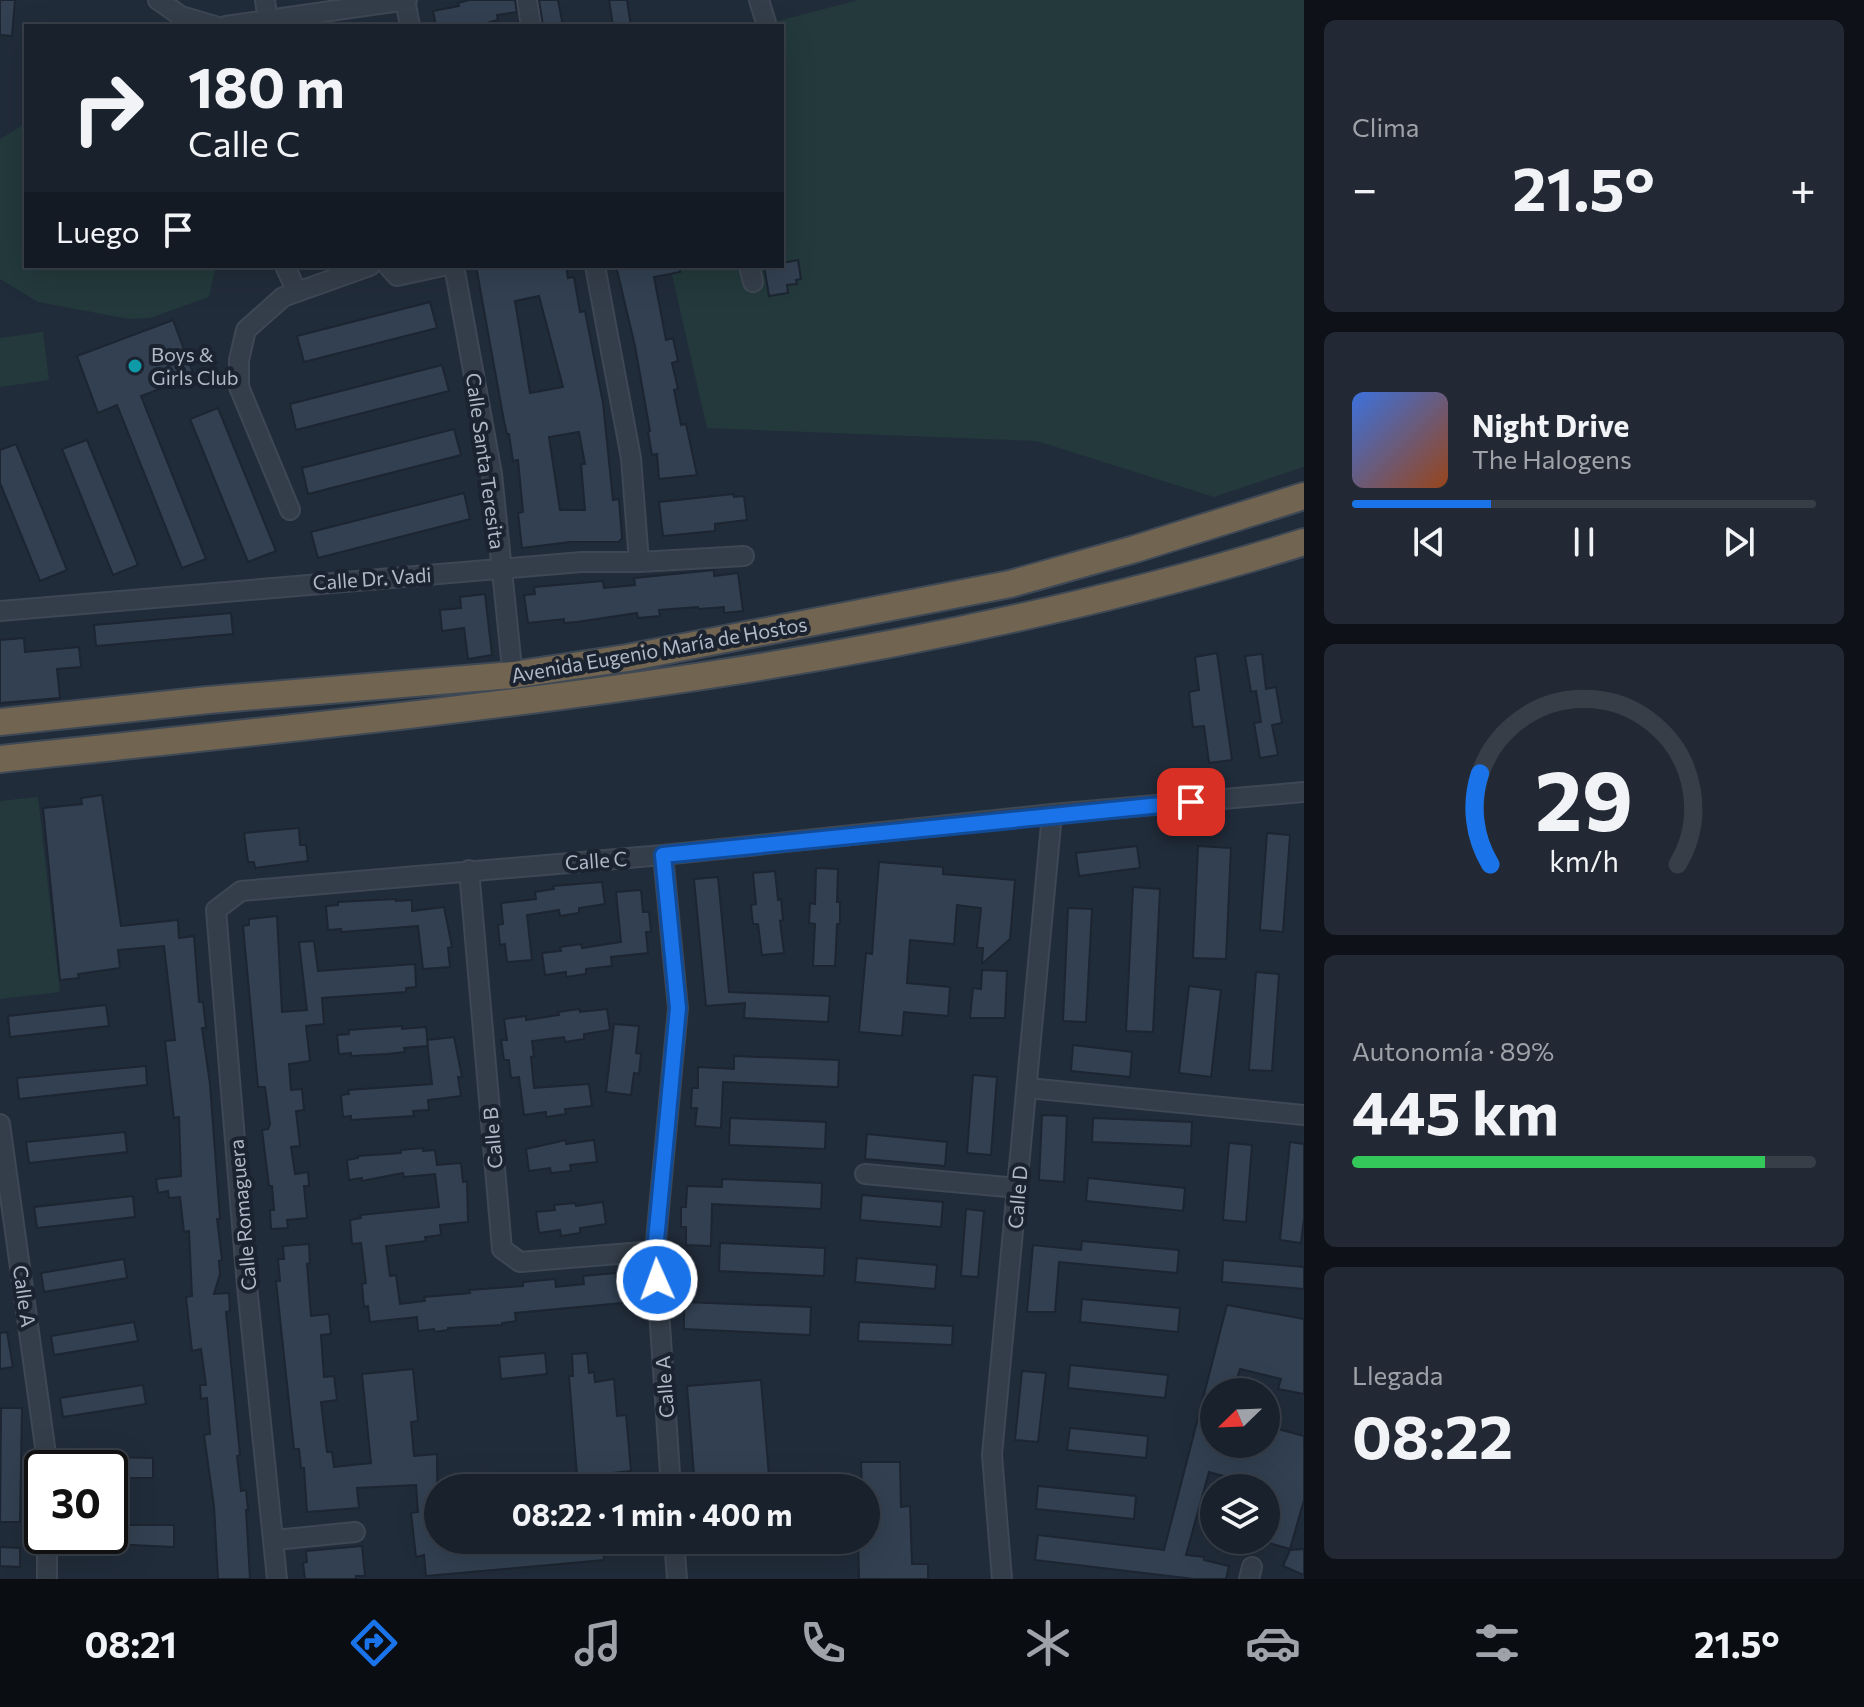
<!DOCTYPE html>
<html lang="es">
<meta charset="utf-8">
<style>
:root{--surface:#19212c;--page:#222934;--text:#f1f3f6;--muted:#9fa3a9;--line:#373e48;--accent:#1a73e8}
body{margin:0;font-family:Commissioner,sans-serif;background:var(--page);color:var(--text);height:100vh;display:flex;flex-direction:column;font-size:30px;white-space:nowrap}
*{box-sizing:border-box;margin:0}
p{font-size:26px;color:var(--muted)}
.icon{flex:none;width:44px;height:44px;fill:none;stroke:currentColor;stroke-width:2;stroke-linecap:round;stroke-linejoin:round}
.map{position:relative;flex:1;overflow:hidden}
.side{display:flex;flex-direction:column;gap:20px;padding:20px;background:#0e1218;width:560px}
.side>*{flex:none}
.guide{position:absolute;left:24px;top:24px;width:760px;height:244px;border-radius:0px;box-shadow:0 8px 32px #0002,0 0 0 2px var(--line);background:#19212c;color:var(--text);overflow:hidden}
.needle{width:52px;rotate:247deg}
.buttons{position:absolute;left:1200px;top:1378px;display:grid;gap:16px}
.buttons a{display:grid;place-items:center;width:80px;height:80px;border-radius:50%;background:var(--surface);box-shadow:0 8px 32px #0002,0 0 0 2px var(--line);font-size:40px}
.speed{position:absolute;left:24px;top:1450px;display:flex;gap:16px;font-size:40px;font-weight:700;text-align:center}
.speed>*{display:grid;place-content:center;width:104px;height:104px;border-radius:50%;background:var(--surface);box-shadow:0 8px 32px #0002,0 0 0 2px var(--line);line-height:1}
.speed .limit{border:4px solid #111;border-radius:12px;background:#fff;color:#111}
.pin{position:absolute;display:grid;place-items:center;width:68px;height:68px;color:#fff;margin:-34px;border-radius:16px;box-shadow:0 4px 12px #0006}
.me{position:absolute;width:88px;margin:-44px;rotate:358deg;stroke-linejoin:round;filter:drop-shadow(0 0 6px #0008)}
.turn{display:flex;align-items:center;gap:28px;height:168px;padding:0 32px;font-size:36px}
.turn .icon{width:104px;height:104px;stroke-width:2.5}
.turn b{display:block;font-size:56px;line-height:68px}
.then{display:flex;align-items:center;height:76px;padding:0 32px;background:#0003;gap:16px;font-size:30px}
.big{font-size:60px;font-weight:700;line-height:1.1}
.side .tile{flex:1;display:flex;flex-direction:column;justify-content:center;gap:12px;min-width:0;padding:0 28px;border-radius:12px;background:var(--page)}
.side .dial{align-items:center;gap:0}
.dial svg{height:208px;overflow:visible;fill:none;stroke:var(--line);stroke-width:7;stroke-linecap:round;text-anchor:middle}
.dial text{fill:var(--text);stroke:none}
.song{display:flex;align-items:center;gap:24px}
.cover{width:96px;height:96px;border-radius:12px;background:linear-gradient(135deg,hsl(220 70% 55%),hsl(20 70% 35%))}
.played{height:8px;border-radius:4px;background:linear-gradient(90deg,var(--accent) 30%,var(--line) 30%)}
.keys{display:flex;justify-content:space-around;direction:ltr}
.heat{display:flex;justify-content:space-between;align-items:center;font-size:44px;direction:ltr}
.charge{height:12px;border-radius:6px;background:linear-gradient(90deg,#34c759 89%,var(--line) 0)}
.trip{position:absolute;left:424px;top:1474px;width:456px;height:80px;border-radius:40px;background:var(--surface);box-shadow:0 8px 32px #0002,0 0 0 2px var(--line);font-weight:700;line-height:80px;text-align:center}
.menu{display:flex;height:128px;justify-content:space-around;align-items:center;background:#0a0d12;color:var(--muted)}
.menu .icon{width:56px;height:56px}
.menu .on{color:var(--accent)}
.menu b{font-size:36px;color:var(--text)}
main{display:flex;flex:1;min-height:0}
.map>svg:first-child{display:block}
.green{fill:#23393b}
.building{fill:#324051;stroke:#1c2531;stroke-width:2;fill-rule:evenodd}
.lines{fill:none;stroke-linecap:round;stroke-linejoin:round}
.minor-casing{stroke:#3e4754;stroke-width:22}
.highway-casing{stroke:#3f4955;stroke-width:30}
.minor{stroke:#343e4a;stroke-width:18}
.highway{stroke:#716451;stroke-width:26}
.route-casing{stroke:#114b97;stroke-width:20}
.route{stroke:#1a73e8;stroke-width:14}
.culture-dot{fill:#0f9aa8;stroke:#1a232f;stroke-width:3}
.labels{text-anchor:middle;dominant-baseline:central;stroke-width:8;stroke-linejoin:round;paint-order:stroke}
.poi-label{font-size:20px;fill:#afb9c7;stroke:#1a232f;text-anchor:start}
.street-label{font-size:20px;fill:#afb9c7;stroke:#1a232f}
</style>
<main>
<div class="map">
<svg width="1304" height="1579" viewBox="0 0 1304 1579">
<rect width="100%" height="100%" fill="#212c3a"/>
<!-- green -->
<path class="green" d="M858,0H1304V467L1214,497L1037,441L707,428L670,266H782V26H759Z
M26,123V266H216L209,297L150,318L129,319L38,302L0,279V139Z
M43,332L49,380L0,387V338Z
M38,797L60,992L0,999V801Z"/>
<!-- building -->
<path class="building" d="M0,0H15L12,36L0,35Z
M469,0H515L517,12L497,15L498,20L475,26H436L433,11L459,6L458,3Z
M539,0H558L563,26H543Z
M609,0H627L631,26H613Z
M798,260L801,279L796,280L797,284L787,285L788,293L769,296L764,266H782V263Z
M476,266H566L568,278L574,277L580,312L585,311L603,403L613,500L619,499L622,538L619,542H570L522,548L518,513L523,512L518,460L513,461L509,434H507L504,421ZM539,296L563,387L530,393L515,301ZM579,432L585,464H581L585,510H560L549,437Z
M616,266H680V272L654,277L666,340L673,338L678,361L672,363L678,389L674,390L681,425L686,424L697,475L659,479L657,454L652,455L648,432L650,431L635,346Z
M430,302L437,328L304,362L297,336Z
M173,320L194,376L141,396L206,559L182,568L117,405L98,413L77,356Z
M442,365L449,391L296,430L290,404Z
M218,408L276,551L248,562L190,419Z
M454,429L461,455L308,494L302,468Z
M87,440L138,565L113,575L62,449Z
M16,444L67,570L40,581L0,483V450Z
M464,493L470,519L318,558L311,532Z
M733,494L734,497L744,496L747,520L715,524V531L663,536L659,502Z
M714,570V576L738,573L743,611L724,613V607L699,609L698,607L659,610L660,616L638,618L637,613L577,622L564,623V619L528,623L524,595L535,594L534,587L603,581L604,588L635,585L634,578Z
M485,594L492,655L468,659L464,628L442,631L440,610L461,608L460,597Z
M231,613L233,634L96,646L94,625Z
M24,638L25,652L79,647L81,667L57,669L60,698L0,703V640Z
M1217,653L1232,760L1209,763L1204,726L1193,727L1189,692L1199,690L1195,657Z
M1262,654L1266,689L1276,687L1282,723L1272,725L1278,755L1260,758L1254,723L1261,722L1256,691L1251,692L1245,656Z
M102,795L121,926L178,920L179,938L194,936L199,1002H203L206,1028H202L210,1084L220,1219H217L222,1260L219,1261L220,1274L214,1294L229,1293L230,1311L226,1312L240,1455L237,1456L241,1491L246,1490L248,1510H246L250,1579H218L214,1506L204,1435L210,1434L207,1398L201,1399L200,1385H206L201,1349L192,1351L186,1297L192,1296L189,1231L184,1232L180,1197L169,1198L168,1191L158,1193L156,1179L181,1176L179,1117L174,1118L165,1041L175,1040L164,946L118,950L120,968L78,974L79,978L60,980L43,808L82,804L81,798Z
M299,828L300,845H306L308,861L255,868L254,862H248L244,833Z
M1267,833L1290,835L1283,932L1260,930Z
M1137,846L1140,868L1079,876L1076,853Z
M1198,846L1231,848L1226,959L1193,958Z
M879,862L943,867V874L1015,880L1010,939L982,964L983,948H977L981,908L957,905L954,944L910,940L907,983L950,987L948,1016L904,1012L902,1036L859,1032L866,953L872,954Z
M816,868L838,869L837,902H840V924H837L835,966H813L815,924L809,923L810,903L815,904Z
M775,871L778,900L781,899L783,920L780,921L784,953L762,955L758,924H753L751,905L756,904L753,873Z
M718,877L729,992L830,996L828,1022L744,1018L745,1003L706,1006L694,879Z
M602,882L605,904L579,908V913L560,916L559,910L527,915L532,960L507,962L505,944L500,945L498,925L503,924L501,903L536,899L535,892L554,889L553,886Z
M1133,887L1160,889L1153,1032L1126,1031Z
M641,890L643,912H649L651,932H646L648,953L611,957L612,966L586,969V974L566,977V972L545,975L542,953L561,951L560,947L581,944L582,948L621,942L616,892Z
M396,899V901L412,900V911L444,907L452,947L448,948L450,967L423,969L418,926L341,932V929L328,930L326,906L338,905V902Z
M1068,908L1092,909L1086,1022L1063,1021Z
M277,916L282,1012L307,1010L299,942L314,941L318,971L415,964L416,987L406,988V992L322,998L324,1024L306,1026L310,1061L289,1064L291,1090L302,1089L304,1110L296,1111L300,1146L291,1147L295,1174L308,1172L309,1186H304L307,1218L287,1220L288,1228L271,1229L270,1210H274L272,1186H269L262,1130L268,1129L270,1124L265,1087H258L243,926L249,925V919Z
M982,970L1007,971L1005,1018H970L973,988L981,989Z
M1256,972L1279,974L1272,1071L1249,1070Z
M1189,986L1221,990L1211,1077L1179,1073Z
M106,1005L109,1026L10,1037L8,1016Z
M579,1009L580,1012L607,1009L610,1030L584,1034V1039L565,1042L564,1037L532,1041L534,1056L531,1057L534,1088L589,1084L592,1106L565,1109L566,1114L546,1117V1112L524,1115L519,1077L511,1078L509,1060H504L501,1040H507L504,1019L526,1016V1020L559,1015L558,1012Z
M614,1024L639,1026L636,1053L641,1054L639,1074L634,1073L631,1095L606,1092Z
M402,1026V1029L426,1027L428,1046L404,1048L405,1052L387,1054L351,1056V1053L339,1054L337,1035L349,1034V1030Z
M454,1037L462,1077H458L461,1096L428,1100L429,1110L413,1111L414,1116L351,1120V1116L343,1117L341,1095L349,1094L348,1090L432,1084L427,1040Z
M1073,1045L1132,1052L1130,1077L1071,1071Z
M734,1056L839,1060L838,1087L723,1082L721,1128L695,1126L697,1108H691L692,1088H698V1067L734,1069Z
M146,1066L147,1085L19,1099L17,1078Z
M973,1075L997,1077L991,1155L967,1153Z
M1042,1115L1067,1116L1064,1182L1039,1180Z
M730,1118L826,1122L825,1149L729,1145Z
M1093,1118L1192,1122L1191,1146L1092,1142Z
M125,1132L127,1152L29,1163L26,1142Z
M867,1134L947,1142L945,1166L865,1159Z
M566,1140V1144L594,1140L597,1162L570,1165L571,1171L551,1173L550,1168L529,1171L526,1149Z
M1290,1142L1304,1144V1218L1301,1243L1280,1240Z
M1229,1143L1252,1145L1246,1222L1223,1220Z
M423,1148V1151L435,1150L437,1165L461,1163L463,1182L467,1181L468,1222L440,1225L441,1235L425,1237L426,1241L386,1246L390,1276L396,1275L400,1304L425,1301L424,1297L470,1293L469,1290L523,1286V1282L555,1279L556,1287L584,1284L583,1276L616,1273L617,1281L631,1280L633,1302L515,1313L516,1321L502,1323V1325L448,1328V1330L435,1332L434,1329L418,1331L417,1317L370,1322L368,1306L364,1307L362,1284L366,1283L361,1243L352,1244L350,1220L361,1218L360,1215L439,1207L435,1174L404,1177L403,1173L362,1181V1178L349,1180L347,1160L358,1158V1156L401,1153V1150Z
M1088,1178L1185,1188L1183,1211L1086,1201Z
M722,1179L822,1183L821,1209L712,1204L711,1246L686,1245V1227H681V1207H686L687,1186L722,1187Z
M862,1195L943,1202L941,1227L860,1220Z
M133,1196L135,1217L37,1228L34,1207Z
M603,1202L606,1224L580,1228V1233L561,1236L560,1230L539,1233L536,1212L555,1210L554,1205L575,1203L576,1206Z
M966,1209L984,1211L978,1277L961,1276Z
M1082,1241L1179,1250L1177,1273L1059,1262L1055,1312H1027L1033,1245L1081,1250Z
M720,1243L825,1248L824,1276L719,1271Z
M309,1244L310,1263L307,1264L311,1316L329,1314L331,1334L321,1335L324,1377L334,1376L337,1400L321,1402L327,1452H332L334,1467L371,1463L362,1374L413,1369L418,1421L411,1422L414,1456L437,1454L438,1540H603L604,1560L426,1576L424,1555L416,1557L411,1513L418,1512L416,1485L357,1488L359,1508L307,1512L304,1468H301L299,1449H294L276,1281H280L278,1259H284L283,1246Z
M857,1258L937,1265L935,1289L855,1282Z
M124,1259L127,1278L44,1292L41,1273Z
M1223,1260L1304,1267V1289L1222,1282Z
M1082,1299L1180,1308L1178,1332L1080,1322Z
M684,1302L811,1307L810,1335L684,1329Z
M1227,1305L1304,1319V1394L1278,1389L1281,1379L1240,1369L1233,1392H1214V1444H1217L1216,1448L1241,1455L1244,1444H1266V1426L1304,1436V1500L1290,1549L1266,1542V1488L1209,1472L1186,1555L1204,1557V1560L1229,1566L1226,1579H1194L1035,1560L1038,1535L1164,1550Z
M134,1322L138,1341L54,1355L51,1336Z
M859,1322L953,1326L952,1345L858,1341Z
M7,1332L13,1367L0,1369V1333Z
M545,1353L547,1374L501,1379L499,1357Z
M587,1353L589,1373L594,1372L595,1382L614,1379L617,1416L626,1415L631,1471L604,1474L605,1488H578L569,1376H573L572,1354Z
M1070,1365L1168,1375L1165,1398L1068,1388Z
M1022,1371L1046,1373L1038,1442L1015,1440Z
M761,1380L770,1488H695L687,1386Z
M143,1385L146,1404L63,1417L60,1398Z
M1,1408H22L20,1522H0Z
M1070,1428L1148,1436L1146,1458L1067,1450Z
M110,1457L153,1458V1478H110Z
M861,1462H900L901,1507L910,1506L912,1564H928V1579H859L858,1540H866V1488H862Z
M1038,1486L1136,1496L1134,1519L1036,1509Z
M110,1525H174V1547L110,1544Z
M362,1546L365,1576H356V1579H305L303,1563L307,1562L306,1551Z
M0,1547L20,1548V1567L0,1566Z
M1304,1549V1575L1283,1566L1290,1550Z"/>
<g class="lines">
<!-- minor casing -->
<g class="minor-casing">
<path id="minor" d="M158,0L181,16L215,26
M265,0L268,22
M405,0L410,26
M527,0L531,26
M759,0L767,26
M226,26L407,0
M285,266L297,292
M388,266L397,276L443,266
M454,266L492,474L511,658
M595,266L631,458L639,562
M749,266L753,282
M290,510L239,387V360L246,330L283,297L370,266
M0,611L582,562H639L744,556
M663,855L678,1008L655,1251L671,1488
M469,870L502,1249L520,1262L655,1251
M1028,1088L1304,1115
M0,1124L48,1468
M865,1174L1018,1188
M275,1540L355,1532
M674,1540L677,1579
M47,1579V1536
M277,1579L247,1286L216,910L241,891L663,855L1052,814L1304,792
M1002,1579L992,1455L1052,814
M1249,1579L1252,1567"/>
</g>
<!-- highway casing -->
<g class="highway-casing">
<path id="highway" d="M0,722L208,700L513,675L627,658L1010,584L1135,549L1304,496
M0,759C439,712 880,675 1304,542"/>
</g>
<!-- minor -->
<use href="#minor" class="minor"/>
<!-- highway -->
<use href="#highway" class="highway"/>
</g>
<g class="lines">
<!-- route casing -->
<g class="route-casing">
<path id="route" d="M657,1280L655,1251L678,1008L663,855L1191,802"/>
</g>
<!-- route -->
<use href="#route" class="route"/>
</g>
<!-- markers -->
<circle class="culture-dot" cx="135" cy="366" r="8"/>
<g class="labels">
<!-- poi labels -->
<g class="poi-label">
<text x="151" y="354">Boys &amp;<tspan x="151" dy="23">Girls Club</tspan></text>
</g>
<!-- street labels -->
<g class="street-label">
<text transform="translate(486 461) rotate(82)">Calle Santa Teresita</text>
<text transform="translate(372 578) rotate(-4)">Calle Dr. Vadi</text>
<text transform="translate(659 649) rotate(-10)">Avenida Eugenio María de Hostos</text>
<text transform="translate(596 860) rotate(-4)">Calle C</text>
<text transform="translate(492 1138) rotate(-95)">Calle B</text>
<text transform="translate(1017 1197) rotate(-85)">Calle D</text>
<text transform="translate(242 1215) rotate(-95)">Calle Romaguera</text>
<text transform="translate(25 1296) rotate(82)">Calle A</text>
<text transform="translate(664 1387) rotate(-94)">Calle A</text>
</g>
</g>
</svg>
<div class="buttons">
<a><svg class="needle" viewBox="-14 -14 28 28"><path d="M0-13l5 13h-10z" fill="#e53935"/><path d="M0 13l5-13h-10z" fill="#9fa3a9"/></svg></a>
<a><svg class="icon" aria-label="layers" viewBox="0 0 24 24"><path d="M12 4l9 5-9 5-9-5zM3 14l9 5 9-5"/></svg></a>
</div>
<div class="speed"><div class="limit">30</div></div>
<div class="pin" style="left:1191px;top:802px;background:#d93025"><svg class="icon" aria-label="arrive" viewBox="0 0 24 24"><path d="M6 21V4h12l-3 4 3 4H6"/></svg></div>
<svg class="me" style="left:657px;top:1280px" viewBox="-20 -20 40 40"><circle r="17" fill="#1a73e8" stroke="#fff" stroke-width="3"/><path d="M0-11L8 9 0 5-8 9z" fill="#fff"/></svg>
<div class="trip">08:22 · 1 min · 400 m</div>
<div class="guide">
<div class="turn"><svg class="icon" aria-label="right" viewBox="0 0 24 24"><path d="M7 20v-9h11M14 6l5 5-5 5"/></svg><div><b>180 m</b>Calle C</div></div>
<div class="then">Luego<svg class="icon" aria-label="arrive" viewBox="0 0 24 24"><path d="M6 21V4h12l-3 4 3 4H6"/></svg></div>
</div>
</div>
<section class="side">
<div class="tile"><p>Clima</p>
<div class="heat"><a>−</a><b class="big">21.5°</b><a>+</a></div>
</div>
<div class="tile">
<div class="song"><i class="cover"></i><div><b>Night Drive</b><p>The Halogens</p></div></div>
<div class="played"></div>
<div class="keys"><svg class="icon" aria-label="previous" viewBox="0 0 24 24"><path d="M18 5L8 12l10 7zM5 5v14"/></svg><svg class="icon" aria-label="pause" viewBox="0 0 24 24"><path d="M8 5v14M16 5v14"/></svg><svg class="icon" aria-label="next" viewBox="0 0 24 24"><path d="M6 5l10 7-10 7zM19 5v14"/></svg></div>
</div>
<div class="tile dial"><svg viewBox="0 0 100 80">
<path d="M14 69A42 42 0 1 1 86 69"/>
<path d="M14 69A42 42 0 0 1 10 34" stroke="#1a73e8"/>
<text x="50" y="56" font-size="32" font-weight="700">29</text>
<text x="50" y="72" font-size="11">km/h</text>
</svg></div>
<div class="tile"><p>Autonomía · 89%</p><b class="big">445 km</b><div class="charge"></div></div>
<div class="tile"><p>Llegada</p><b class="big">08:22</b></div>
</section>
</main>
<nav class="menu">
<b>08:21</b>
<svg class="icon on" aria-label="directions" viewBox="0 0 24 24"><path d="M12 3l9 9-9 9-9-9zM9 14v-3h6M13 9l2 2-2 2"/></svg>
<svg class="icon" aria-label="music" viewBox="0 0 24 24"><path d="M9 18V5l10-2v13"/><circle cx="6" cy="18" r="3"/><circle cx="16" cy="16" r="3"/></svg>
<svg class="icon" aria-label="phone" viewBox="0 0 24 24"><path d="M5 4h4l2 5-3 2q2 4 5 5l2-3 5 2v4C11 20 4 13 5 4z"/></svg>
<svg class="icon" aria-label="climate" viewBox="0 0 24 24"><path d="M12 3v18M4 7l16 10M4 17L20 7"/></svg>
<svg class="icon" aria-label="car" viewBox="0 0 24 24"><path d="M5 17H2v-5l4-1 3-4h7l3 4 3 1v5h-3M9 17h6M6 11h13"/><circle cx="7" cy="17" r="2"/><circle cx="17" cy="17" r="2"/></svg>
<svg class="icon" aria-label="filters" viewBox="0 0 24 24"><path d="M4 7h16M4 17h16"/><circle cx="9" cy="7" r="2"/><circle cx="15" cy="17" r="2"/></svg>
<b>21.5°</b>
</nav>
